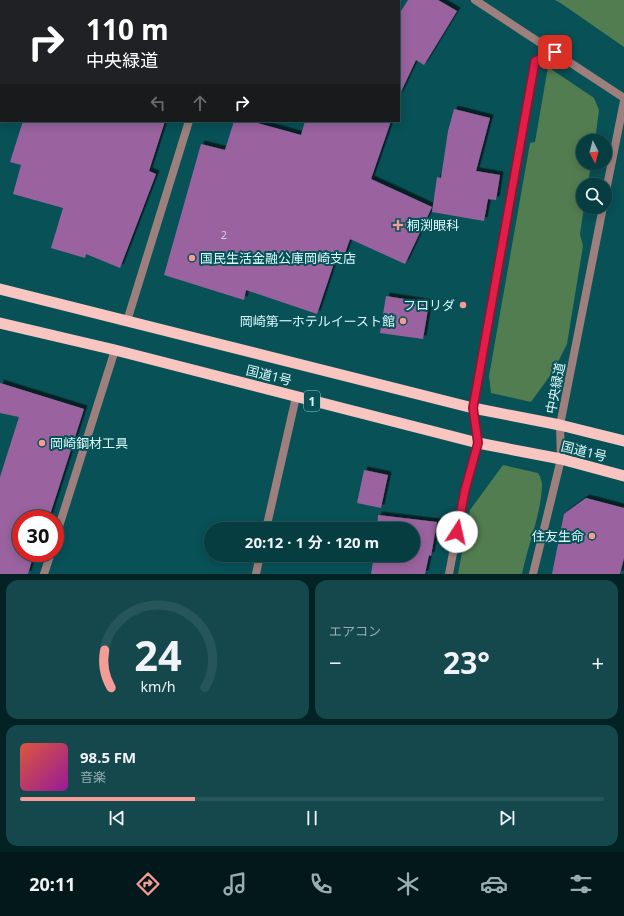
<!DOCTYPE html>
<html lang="ja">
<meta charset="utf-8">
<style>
:root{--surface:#063d41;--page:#14484c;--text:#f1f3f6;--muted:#98aeb1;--line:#27565a;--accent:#f59c96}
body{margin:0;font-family:"Noto Sans","Noto Sans JP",sans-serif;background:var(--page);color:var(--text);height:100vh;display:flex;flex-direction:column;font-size:15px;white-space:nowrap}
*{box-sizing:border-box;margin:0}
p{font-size:13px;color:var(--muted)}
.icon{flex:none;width:22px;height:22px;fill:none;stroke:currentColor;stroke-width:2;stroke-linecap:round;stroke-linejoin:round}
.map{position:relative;height:574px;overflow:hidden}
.details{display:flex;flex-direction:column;gap:6px;padding:6px;background:#032224;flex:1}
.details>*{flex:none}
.top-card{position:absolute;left:0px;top:0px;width:400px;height:122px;box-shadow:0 2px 10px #0003,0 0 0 1px var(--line);background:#202124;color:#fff;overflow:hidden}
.needle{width:26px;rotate:174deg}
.fabs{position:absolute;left:576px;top:134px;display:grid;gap:8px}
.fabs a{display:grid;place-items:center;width:36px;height:36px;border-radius:50%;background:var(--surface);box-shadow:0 2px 10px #0003,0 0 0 1px var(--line);font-size:20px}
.speed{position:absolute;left:12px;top:510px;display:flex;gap:8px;font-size:20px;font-weight:700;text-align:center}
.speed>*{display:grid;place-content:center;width:52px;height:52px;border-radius:50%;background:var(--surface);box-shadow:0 2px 10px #0003,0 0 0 1px var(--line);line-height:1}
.speed .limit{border:6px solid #d22;background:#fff;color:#111}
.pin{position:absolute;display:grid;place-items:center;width:34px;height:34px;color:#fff;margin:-17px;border-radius:8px;box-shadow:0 2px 6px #0006}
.me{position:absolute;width:44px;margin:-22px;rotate:10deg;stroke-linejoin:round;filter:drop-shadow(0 0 3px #0008)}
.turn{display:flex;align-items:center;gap:14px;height:84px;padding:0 20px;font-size:18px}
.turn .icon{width:52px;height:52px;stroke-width:2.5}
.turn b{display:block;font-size:28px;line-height:34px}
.lanes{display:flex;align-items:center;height:38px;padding:0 20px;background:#0003;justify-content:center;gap:20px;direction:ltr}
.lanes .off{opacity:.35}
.big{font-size:30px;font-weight:700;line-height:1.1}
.details .card{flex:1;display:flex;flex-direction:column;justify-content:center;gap:6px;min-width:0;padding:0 14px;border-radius:12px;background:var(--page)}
.details .dial{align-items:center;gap:0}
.dial svg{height:104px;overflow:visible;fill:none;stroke:var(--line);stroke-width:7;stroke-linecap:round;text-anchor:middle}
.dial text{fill:var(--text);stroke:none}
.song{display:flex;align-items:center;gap:12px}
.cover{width:48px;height:48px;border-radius:6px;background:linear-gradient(135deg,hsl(10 70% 55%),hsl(300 70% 35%))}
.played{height:4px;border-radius:2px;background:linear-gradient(90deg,var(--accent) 30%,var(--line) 30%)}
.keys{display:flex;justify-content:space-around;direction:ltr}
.heat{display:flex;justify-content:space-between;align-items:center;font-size:22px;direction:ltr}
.details .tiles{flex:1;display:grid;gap:6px;grid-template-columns:1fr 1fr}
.card:last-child{grid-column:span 2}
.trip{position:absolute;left:204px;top:522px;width:216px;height:40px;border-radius:20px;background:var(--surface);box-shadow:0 2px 10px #0003,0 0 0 1px var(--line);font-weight:700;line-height:40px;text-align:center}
.tab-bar{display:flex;height:64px;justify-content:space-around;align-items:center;background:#02181a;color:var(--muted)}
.tab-bar .icon{width:28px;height:28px}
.tab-bar .active{color:var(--accent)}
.tab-bar b{font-size:18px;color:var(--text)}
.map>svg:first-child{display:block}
.green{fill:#527d50}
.building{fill:#9a649f;filter:url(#shadow)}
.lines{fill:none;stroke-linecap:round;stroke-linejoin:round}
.minor{stroke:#9d807d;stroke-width:8}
.trunk{stroke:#f8c5c1;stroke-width:11}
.route-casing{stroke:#92132f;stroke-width:10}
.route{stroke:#e11d48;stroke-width:7}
.poi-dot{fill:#f59c96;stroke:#085157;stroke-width:1.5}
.labels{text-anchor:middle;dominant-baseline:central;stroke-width:4;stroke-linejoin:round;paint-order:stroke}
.number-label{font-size:11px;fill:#cbd4e6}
.shield{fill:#085157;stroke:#9cc7cb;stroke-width:1}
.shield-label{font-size:12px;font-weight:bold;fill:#dbfafd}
.poi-label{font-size:13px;fill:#dbfafd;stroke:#085157;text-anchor:start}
.street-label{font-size:13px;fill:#dbfafd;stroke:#085157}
</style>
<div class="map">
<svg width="624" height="574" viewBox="0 0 624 574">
<defs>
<filter id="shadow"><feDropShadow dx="3.5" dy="-3.5" stdDeviation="0" flood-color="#0009"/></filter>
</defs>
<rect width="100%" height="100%" fill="#085157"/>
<!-- green -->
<path class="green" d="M555,0H624V47L562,4Z
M548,67L594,98L599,110L595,141H583V163H591L588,185H583L584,207L580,234L583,246L567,344L554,370L531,402L491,393L489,376L530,143L535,142Z
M503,465L538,473C540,476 542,481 542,485C541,515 528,544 522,574H458L470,510Z"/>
<!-- building -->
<path class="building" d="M408,0H438L457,11L424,65L416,60L399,96V14Z
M454,109L490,118L476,171L500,175L496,200L488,199L484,221L432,212L437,177L441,178L448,131Z
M23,121H165L149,171L156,174L120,268L86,254L85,258L51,248L63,208L13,194L21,165L10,162Z
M234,121H250L301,135L305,121H391L371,179L432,207L405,264L350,239L343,259L336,257L317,314L246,290L244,300L164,275L201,144L225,150Z
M386,296L429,303L423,339L380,333Z
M0,383L84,409L49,518L44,516L43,519H21V553H34L28,574H0V477L19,417L0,413Z
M364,470L388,475L381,508L357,503Z
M586,498L624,508V558L620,574H552L564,514Z
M378,515L437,522L431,556L429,555L425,574H371L374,555H413V529H377Z"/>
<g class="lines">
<!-- minor -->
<path class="minor" d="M475,0L624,98
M20,1V0
M225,1L226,0
M0,62L1,59
M605,196L624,101
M127,321L189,121
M266,529L296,397
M55,539L115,350
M44,574L51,553
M256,574L260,555
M449,574L465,490L478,443L473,408L535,61L555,52
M533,574L561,459L560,425L603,207"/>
<!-- trunk -->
<path class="trunk" d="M0,289L473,408L560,425L624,441
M0,323L115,350L478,443L561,459L624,476"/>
</g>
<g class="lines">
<!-- route casing -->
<g class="route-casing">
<path id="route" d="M457,532L465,490L478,443L473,408L535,61L555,52"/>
</g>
<!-- route -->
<use href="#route" class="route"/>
</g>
<!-- markers -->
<g class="poi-dot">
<path d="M396 219h4v4h4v4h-4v4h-4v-4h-4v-4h4z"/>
<circle cx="192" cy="258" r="4"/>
<circle cx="463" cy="305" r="4"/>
<circle cx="403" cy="321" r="4"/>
<circle cx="42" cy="443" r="4"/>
<circle cx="592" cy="536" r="4"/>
</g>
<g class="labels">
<!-- number labels -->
<g class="number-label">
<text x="224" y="234">2</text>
</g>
<!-- shield labels -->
<rect class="shield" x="304" y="391" width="16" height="20" rx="3"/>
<g class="shield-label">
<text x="312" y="401">1</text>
</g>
<!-- poi labels -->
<g class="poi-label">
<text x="407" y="225">桐渕眼科</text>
<text x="200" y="258">国民生活金融公庫岡崎支店</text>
<text x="455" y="305" text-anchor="end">フロリダ</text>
<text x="395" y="321" text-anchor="end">岡崎第一ホテルイースト館</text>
<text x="50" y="443">岡崎鋼材工具</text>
<text x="584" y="536" text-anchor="end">住友生命</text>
</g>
<!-- street labels -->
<g class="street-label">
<text transform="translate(269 375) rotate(14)">国道1号</text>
<text transform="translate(555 388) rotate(-79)">中央緑道</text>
<text transform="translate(584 451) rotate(14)">国道1号</text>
</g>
</g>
</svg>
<div class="fabs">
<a><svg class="needle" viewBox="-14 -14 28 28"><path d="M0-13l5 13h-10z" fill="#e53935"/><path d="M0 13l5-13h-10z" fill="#98aeb1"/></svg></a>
<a><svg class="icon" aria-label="search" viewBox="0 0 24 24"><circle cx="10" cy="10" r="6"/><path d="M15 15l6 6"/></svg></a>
</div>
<div class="speed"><div class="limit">30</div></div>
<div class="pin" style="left:555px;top:52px;background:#d93025"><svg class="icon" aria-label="arrive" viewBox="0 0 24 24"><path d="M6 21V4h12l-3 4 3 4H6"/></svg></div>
<svg class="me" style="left:457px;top:532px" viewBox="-20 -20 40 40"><circle r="19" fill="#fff"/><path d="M0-13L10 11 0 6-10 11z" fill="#e11d48"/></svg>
<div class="trip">20:12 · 1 分 · 120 m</div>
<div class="top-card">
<div class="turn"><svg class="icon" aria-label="right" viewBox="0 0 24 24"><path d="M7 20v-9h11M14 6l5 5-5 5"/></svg><div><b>110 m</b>中央緑道</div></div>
<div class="lanes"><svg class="icon off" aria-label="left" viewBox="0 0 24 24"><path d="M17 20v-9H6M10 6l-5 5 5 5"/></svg><svg class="icon off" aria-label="ahead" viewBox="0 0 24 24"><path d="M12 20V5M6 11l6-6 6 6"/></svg><svg class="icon" aria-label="right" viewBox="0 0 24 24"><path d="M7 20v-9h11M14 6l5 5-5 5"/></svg></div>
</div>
</div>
<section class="details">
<div class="tiles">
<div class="card dial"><svg viewBox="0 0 100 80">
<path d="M14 69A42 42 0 1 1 86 69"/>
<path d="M14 69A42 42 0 0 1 9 40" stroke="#f59c96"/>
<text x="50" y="56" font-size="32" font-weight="700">24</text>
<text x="50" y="72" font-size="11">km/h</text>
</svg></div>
<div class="card"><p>エアコン</p>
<div class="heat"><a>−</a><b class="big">23°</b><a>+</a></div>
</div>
<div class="card">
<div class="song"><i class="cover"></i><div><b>98.5 FM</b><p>音楽</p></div></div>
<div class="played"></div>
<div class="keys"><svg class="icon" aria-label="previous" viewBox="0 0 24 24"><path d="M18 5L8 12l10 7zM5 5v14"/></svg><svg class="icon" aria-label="pause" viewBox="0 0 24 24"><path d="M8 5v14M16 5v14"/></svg><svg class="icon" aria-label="next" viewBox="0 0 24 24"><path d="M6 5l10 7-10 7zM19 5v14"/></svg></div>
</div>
</div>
</section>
<nav class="tab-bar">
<b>20:11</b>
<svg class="icon active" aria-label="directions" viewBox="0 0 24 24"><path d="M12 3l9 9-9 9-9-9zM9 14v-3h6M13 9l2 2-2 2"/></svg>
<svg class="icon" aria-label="music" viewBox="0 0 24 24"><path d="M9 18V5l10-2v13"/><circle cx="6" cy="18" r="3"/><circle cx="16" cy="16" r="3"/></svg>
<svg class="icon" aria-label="phone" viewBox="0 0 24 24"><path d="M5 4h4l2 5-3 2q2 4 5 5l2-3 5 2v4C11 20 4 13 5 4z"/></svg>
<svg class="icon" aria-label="climate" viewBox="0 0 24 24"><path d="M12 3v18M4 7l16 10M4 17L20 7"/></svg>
<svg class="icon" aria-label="car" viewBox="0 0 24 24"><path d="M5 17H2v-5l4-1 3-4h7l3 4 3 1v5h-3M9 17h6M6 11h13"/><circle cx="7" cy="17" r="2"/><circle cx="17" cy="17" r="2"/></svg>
<svg class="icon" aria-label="filters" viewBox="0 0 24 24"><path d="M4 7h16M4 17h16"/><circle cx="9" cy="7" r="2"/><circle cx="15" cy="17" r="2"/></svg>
</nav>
